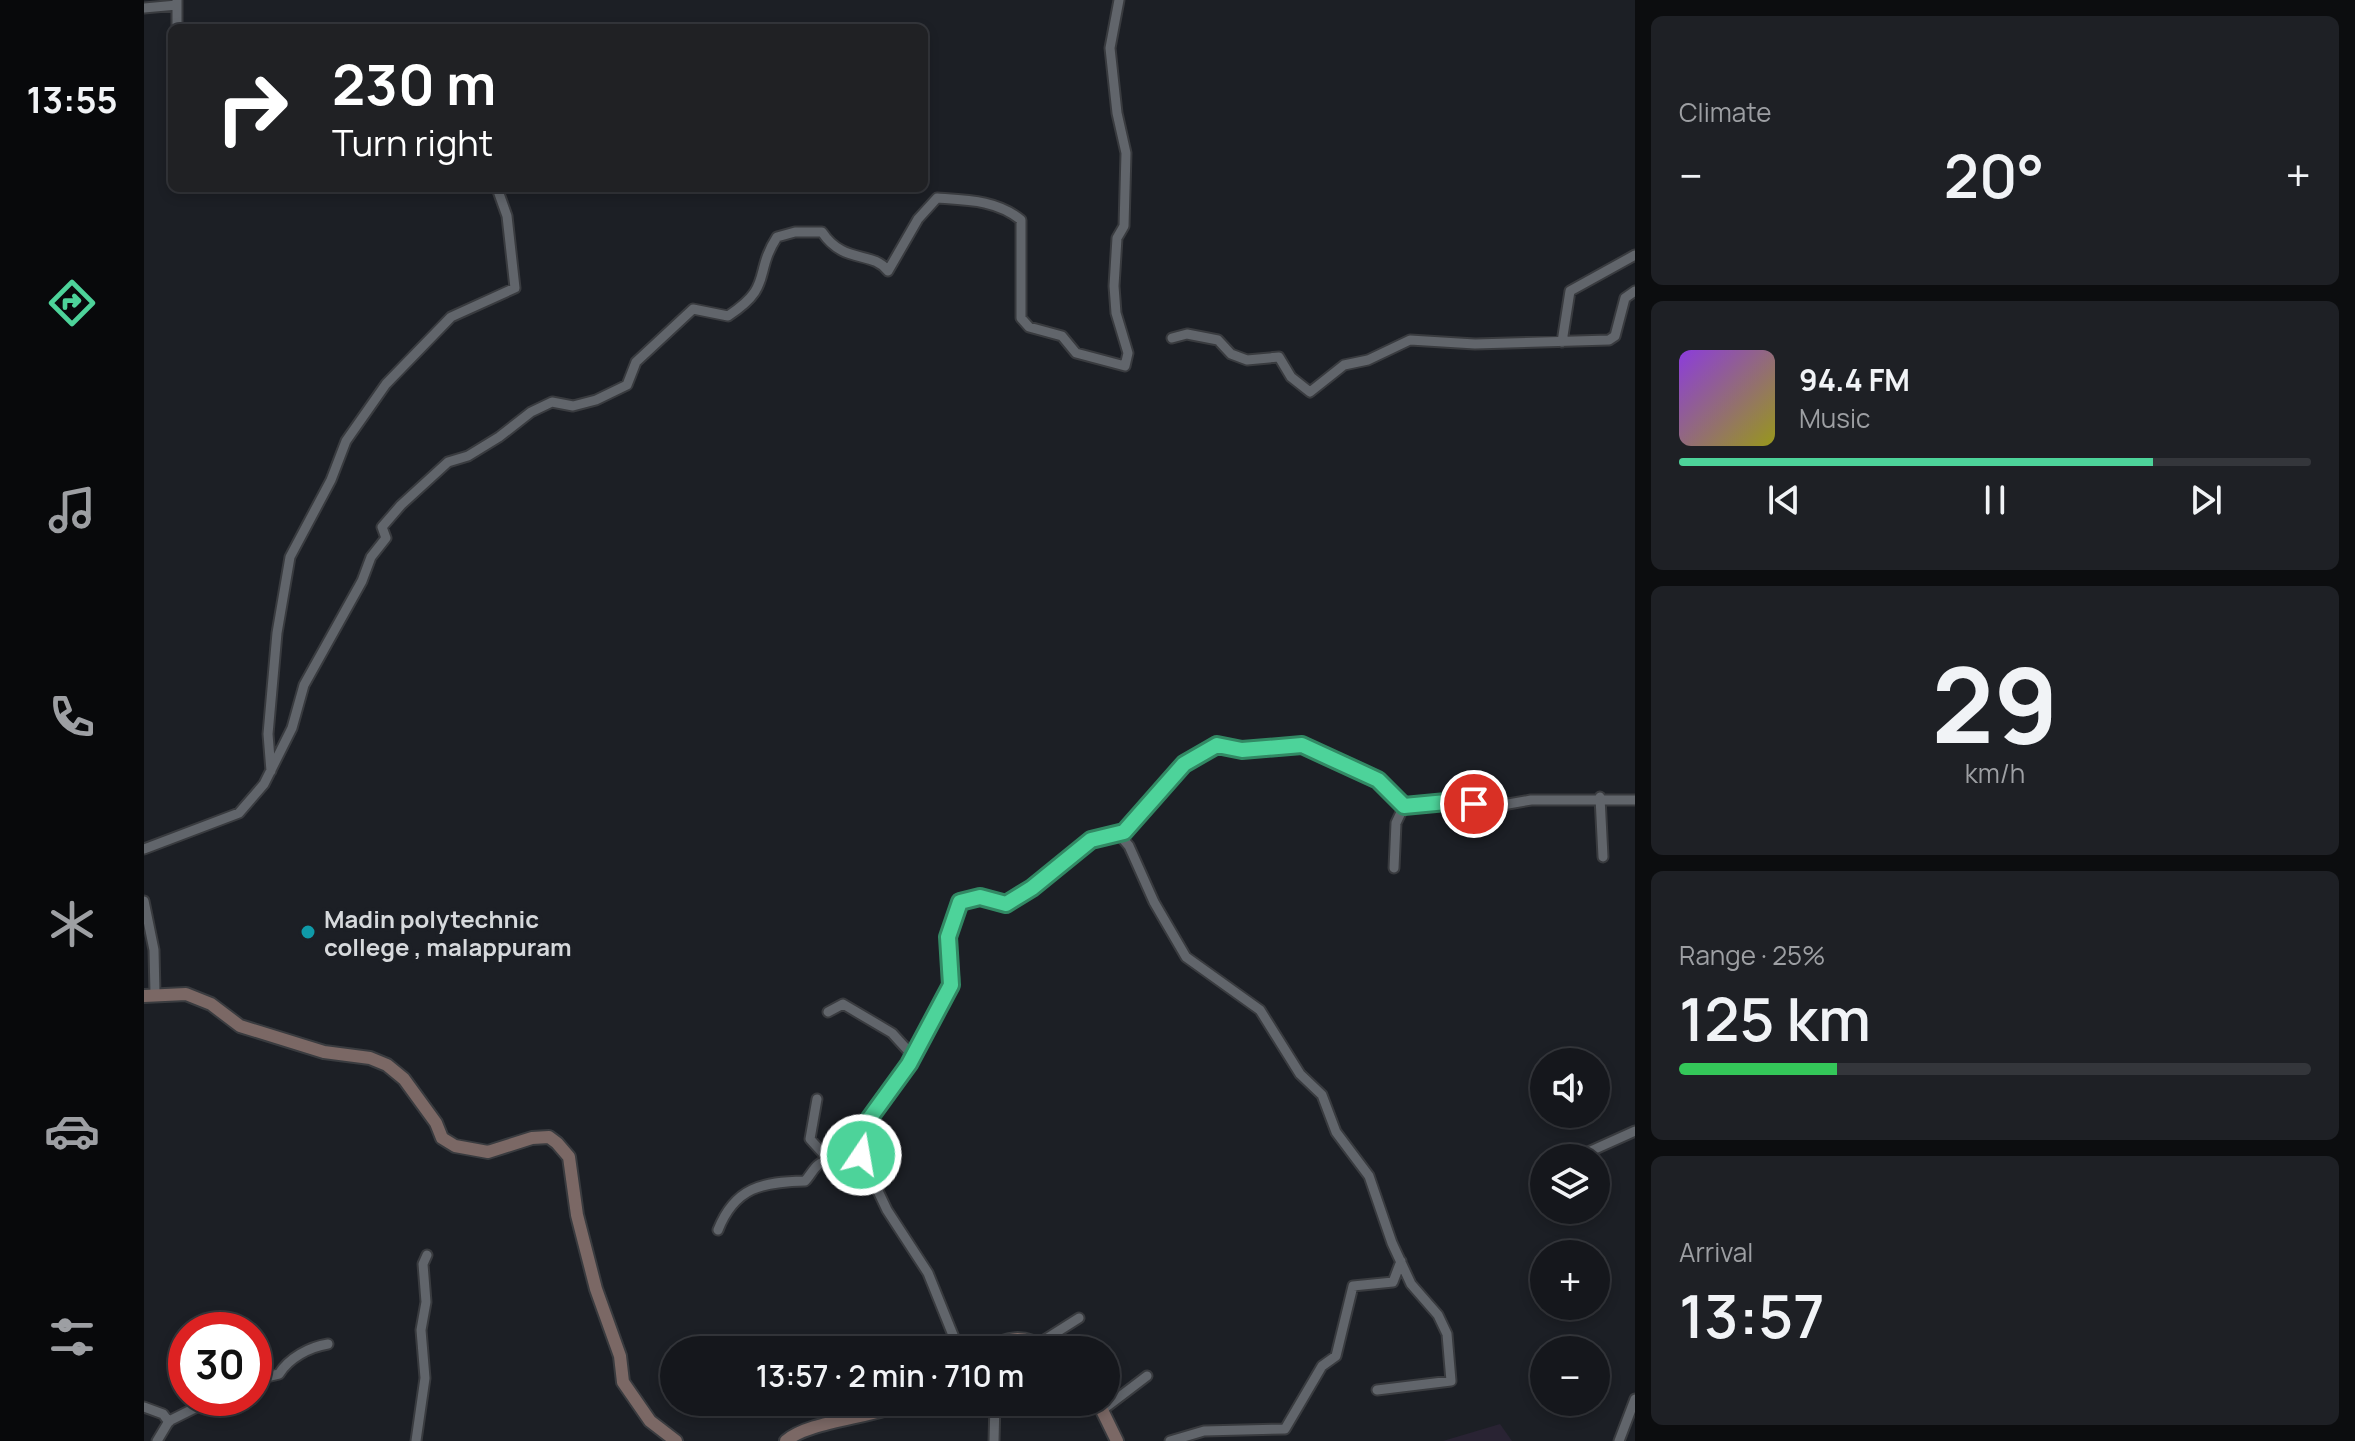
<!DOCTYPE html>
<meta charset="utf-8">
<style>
:root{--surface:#15171c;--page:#1e2025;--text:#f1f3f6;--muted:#9d9fa3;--line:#34363b;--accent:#4dd39a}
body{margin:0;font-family:Manrope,sans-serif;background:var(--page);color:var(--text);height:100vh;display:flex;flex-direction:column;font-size:30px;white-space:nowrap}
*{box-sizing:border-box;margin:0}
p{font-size:26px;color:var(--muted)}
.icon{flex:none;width:44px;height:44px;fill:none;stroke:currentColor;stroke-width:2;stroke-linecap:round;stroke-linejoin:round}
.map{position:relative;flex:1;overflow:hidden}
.panel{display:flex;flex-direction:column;gap:16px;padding:16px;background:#0c0d0f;width:720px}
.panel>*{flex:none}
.top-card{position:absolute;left:24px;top:24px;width:760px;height:168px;border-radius:12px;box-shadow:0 4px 12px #0003,0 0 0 2px var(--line);background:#202124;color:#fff;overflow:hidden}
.buttons{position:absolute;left:1386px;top:1048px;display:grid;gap:16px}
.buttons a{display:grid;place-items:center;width:80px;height:80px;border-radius:50%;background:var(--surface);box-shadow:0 4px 12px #0003,0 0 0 2px var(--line);font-size:40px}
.speed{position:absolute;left:24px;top:1312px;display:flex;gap:16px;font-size:40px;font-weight:700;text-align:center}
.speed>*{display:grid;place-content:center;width:104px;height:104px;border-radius:50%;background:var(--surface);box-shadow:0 4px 12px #0003,0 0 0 2px var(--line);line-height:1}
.speed .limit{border:12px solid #d22;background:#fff;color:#111}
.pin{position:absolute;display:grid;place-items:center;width:68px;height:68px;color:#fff;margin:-34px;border:4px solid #fff;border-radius:50%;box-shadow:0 2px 8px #0007}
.me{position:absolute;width:88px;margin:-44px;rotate:12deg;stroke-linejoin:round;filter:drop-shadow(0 0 6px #0008)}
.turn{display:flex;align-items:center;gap:28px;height:168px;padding:0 32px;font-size:36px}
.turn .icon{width:104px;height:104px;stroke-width:2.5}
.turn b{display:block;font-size:56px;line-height:68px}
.big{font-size:60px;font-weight:600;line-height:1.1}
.panel .card{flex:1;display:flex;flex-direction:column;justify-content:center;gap:12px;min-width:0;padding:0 28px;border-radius:12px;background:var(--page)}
.panel .dial{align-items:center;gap:0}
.dial b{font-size:104px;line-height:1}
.song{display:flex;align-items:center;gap:24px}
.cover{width:96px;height:96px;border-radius:12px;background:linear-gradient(135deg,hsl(270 70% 55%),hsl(60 70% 35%))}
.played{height:8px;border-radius:4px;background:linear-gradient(90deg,var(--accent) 75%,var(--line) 75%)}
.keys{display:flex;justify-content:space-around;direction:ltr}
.heat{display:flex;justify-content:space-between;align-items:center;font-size:44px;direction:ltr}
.charge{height:12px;border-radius:6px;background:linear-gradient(90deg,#34c759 25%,var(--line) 0)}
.trip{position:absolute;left:516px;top:1336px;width:460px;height:80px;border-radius:40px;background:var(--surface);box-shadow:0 4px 12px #0003,0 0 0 2px var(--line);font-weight:600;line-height:80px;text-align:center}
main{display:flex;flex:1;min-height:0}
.tabs{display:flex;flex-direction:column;width:144px;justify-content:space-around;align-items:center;background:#08090b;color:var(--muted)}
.tabs .icon{width:56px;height:56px}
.tabs .active{color:var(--accent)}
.tabs b{font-size:36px;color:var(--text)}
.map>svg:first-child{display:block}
.education{fill:#292333}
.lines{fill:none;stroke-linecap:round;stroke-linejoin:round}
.street-casing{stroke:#393b3f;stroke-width:13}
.secondary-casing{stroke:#393b3f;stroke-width:16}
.street{stroke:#61656b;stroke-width:9}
.secondary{stroke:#7b6865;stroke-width:12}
.route-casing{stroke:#328964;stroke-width:20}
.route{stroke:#4dd39a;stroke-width:14}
.culture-dot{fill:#0f9aa8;stroke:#1c1f25;stroke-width:3}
.labels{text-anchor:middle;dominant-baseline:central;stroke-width:8;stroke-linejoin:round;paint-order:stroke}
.poi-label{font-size:24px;font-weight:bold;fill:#d6d9dc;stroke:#1c1f25;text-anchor:start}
</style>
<main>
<nav class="tabs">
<b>13:55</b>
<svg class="icon active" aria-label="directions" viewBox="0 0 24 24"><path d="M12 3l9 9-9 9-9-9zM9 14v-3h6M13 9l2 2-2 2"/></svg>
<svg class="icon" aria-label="music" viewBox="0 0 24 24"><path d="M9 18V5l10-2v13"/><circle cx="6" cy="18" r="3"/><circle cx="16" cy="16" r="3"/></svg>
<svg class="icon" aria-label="phone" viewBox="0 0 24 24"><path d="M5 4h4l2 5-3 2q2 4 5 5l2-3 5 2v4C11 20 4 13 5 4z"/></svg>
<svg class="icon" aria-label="climate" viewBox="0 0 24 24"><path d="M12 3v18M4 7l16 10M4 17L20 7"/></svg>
<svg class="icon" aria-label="car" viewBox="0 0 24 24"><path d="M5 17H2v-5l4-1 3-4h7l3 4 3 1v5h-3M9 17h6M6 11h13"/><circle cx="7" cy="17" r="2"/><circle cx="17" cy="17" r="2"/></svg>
<svg class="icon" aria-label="filters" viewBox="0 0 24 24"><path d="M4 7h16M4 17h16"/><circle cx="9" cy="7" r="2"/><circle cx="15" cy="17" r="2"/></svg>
</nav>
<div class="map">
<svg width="1491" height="1441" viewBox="0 0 1491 1441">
<rect width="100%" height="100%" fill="#1c1f25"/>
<!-- education -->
<path class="education" d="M1356,1424L1368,1441H1299Z"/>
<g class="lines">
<!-- street casing -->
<g class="street-casing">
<path id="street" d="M0,8L33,5
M33,28V0
M1028,338L1043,334L1074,340L1087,354L1103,360L1135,357L1147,377L1166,392L1200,365L1224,360L1266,340L1331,344L1465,340L1471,336L1481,298L1491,291
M1418,342L1426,291L1491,255
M127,771L124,734L133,633L146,557L187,480L202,441L242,384L307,317L371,288L363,216L353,188
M1456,797L1459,857
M974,833L985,846L1010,902L1042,957L1116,1010L1156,1074L1178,1095L1192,1132L1225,1176L1248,1243L1267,1284L1294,1315L1303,1334L1307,1381L1233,1390
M0,849L95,813L120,784L148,728L160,685L218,581L227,557L242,538L238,527L257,505L304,462L324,456L355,437L387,412L408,402L429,406L452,400L483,385L492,362L549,309L584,316C630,286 609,274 633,237L651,232H678C700,265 728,250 744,271L774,219L793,198C823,200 853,200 877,220V318L885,327L918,336L932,353L981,366L984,353L972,313L970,286L973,238L980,226L982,153L973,113L966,48L975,0
M1250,868L1252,823L1260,806
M0,901L10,950L11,994
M684,1012L699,1004L748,1033L769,1056
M673,1099L666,1139L685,1160
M1431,1158L1491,1131
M574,1230C591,1187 618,1182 661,1181C666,1176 669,1169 674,1165C684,1156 707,1163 720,1160
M894,1344L935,1318
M815,1350L784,1273L743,1210L717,1155L720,1126L765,1064L810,979L804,937L816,902L836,897L862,904L947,840L980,832L1040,764L1073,745L1098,750L1158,745L1234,780L1260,806L1313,801L1347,807L1387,800H1491
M110,1380L135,1374C145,1358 165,1347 184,1344
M0,1407L19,1414L25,1422
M957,1411L1003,1376
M13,1441L25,1421L71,1398
M272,1441L281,1378L277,1330L282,1302L279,1264L283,1255
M850,1441L851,1402
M1026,1441L1060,1431L1141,1429L1178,1366L1192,1356L1209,1286L1249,1282L1257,1261
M1475,1441L1491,1399"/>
</g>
<!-- secondary casing -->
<g class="secondary-casing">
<path id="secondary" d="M0,996L42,994L67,1004L96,1026L180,1052L226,1058L243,1065L260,1079L292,1123L298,1138L311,1146L344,1152L388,1138L405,1137L413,1143L425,1157L433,1215L452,1289L476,1356L479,1382L506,1421L532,1441
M840,1350C863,1338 880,1333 902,1350
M954,1402L973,1441
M642,1441C664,1421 729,1418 763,1402"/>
</g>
<!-- street -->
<use href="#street" class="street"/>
<!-- secondary -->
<use href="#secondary" class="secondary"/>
</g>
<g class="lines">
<!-- route casing -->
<g class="route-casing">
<path id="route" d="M717,1155L720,1126L765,1064L807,985L804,937L816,902L836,897L862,904L888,888L947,840L980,832L1040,764L1073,745L1098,750L1158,745L1234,780L1260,806L1313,801L1330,804"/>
</g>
<!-- route -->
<use href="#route" class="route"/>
</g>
<!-- markers -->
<circle class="culture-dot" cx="164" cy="932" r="8"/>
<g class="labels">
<!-- poi labels -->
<g class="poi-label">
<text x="180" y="918">Madin polytechnic<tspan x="180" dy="28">college , malappuram</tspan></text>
</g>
</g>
</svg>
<div class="buttons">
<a><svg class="icon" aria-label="sound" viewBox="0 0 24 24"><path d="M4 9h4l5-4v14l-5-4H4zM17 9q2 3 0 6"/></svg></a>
<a><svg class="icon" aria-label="layers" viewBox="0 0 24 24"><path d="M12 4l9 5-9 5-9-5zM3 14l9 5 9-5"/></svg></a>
<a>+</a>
<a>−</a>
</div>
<div class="speed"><div class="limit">30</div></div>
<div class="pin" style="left:1330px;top:804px;background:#d93025"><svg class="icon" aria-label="arrive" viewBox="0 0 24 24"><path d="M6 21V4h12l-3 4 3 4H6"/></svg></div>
<svg class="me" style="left:717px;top:1155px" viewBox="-20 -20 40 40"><circle r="17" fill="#4dd39a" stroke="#fff" stroke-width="3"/><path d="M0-11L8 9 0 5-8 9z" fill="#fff"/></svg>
<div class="trip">13:57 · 2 min · 710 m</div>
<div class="top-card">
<div class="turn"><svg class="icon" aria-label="right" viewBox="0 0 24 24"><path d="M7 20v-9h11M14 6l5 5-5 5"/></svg><div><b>230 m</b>Turn right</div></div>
</div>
</div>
<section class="panel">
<div class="card"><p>Climate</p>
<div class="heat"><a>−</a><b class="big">20°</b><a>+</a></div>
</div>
<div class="card">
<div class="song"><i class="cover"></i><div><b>94.4 FM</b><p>Music</p></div></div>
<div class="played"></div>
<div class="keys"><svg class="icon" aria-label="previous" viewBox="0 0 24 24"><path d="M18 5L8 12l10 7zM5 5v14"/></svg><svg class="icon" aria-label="pause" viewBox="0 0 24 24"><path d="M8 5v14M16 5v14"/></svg><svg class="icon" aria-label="next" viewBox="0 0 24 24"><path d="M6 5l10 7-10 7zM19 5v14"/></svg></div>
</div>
<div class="card dial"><b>29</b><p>km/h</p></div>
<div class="card"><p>Range · 25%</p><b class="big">125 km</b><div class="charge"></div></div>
<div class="card"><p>Arrival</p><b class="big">13:57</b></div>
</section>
</main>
